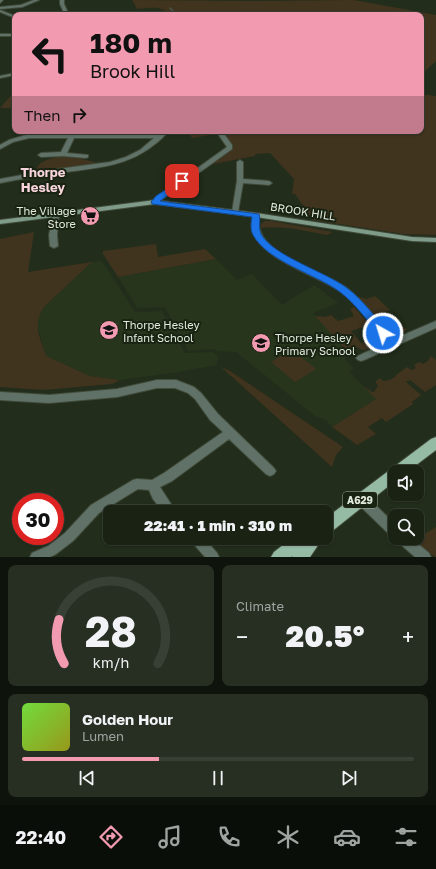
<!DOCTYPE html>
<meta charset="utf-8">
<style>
:root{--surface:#1a2214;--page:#272f22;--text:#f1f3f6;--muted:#9fa4a0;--line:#383f34;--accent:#f29aaf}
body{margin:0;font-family:"Golos Text",sans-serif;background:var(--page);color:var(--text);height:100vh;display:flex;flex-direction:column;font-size:15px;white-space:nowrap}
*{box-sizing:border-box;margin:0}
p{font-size:13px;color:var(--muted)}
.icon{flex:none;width:22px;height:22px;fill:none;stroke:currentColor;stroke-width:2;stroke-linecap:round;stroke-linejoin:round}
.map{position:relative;height:557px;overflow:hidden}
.details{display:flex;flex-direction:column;gap:8px;padding:8px;background:#0e130b;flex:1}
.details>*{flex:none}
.top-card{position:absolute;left:12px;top:12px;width:412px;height:122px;border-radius:8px;box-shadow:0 1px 3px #0004,0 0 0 1px var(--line);background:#f29aaf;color:#111;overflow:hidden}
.fabs{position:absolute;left:388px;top:465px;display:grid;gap:8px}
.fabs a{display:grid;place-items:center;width:36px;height:36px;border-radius:8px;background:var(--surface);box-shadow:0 1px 3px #0004,0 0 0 1px var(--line);font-size:20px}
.speed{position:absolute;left:12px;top:493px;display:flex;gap:8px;font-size:20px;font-weight:700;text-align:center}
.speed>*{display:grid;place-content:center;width:52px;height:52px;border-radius:50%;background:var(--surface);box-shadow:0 1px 3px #0004,0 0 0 1px var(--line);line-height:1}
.speed .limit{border:6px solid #d22;background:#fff;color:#111}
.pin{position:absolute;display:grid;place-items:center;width:34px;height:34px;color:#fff;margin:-17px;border-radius:8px;box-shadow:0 2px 6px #0006}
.me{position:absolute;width:44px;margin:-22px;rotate:321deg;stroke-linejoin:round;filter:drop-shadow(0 0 3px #0008)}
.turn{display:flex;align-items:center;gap:14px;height:84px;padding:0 12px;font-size:18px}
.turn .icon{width:52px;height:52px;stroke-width:2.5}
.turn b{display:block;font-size:28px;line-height:34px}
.then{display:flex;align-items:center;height:38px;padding:0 12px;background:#0003;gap:8px;font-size:15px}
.big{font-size:30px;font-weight:800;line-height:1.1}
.details .card{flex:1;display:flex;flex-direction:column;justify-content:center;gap:6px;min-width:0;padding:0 14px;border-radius:8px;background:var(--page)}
.details .dial{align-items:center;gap:0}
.dial svg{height:104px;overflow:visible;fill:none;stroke:var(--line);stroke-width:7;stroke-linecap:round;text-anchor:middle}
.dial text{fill:var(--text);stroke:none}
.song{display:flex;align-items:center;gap:12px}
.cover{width:48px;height:48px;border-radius:6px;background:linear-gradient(135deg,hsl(100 70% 55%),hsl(60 70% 35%))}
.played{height:4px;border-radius:2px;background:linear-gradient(90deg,var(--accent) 35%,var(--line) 35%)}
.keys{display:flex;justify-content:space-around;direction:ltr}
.heat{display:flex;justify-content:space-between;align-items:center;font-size:22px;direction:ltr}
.details .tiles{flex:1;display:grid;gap:8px;grid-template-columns:1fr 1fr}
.card:last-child{grid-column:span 2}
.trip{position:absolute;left:103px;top:505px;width:230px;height:40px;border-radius:8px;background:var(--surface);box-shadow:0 1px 3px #0004,0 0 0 1px var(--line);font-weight:800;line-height:40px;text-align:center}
.tabs{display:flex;height:64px;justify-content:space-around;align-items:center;background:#0a0e08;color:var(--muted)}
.tabs .icon{width:28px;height:28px}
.tabs .current{color:var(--accent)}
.tabs b{font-size:18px;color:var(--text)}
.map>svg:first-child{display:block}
.built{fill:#27351d}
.green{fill:#40341e}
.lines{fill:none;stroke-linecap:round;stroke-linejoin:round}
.stream{stroke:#445651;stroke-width:1.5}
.minor-casing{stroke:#414b3a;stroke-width:2}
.tertiary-casing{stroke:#414b3a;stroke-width:2}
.secondary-casing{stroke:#414b3a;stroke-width:2}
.primary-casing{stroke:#414b3a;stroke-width:2}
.minor{fill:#607268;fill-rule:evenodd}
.tertiary{fill:#607268;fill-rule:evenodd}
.secondary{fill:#7f9b8a;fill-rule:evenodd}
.primary{fill:#96bba5;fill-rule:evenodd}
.route{fill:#1a73e8;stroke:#114b97}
.labels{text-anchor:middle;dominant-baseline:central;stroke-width:4;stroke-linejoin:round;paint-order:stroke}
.shield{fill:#192312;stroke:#a6aea1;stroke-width:1}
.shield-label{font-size:10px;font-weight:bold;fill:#e2eade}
.poi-label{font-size:11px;fill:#e2eade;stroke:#192312;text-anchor:start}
.street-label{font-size:11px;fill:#e2eade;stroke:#192312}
.quarter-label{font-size:13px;font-weight:bold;fill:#f8d5dc;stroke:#192312}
</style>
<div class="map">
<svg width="436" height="557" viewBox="0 0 436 557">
<rect width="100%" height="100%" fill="#222d1b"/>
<!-- built -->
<path class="built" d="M216,259L237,280L252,274L282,305L314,285L336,301L338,303L313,313L347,351V355L345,359L354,369L349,372L376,399L332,427L326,420L315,416L236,352L217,351L213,349L188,351L165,307L137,308L118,277Z
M102,261L135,312L162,311L185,353L212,352L218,356L217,365L172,373L120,380L90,376L46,356L37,325L39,314L44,307L92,262Z"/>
<!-- green -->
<path class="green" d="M132,0L255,1L354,0L436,15V61L421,75V15H171C161,5 149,8 137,9Z
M15,91V108H0Z
M421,94L436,96V235L404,234L313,220L295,194H292L294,179L270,153L255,154V156L208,165L228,152L232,146L222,131H421Z
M171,131H217V134L192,138L190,135Z
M58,157H73L99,163L36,172C37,161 49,159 58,157Z
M265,221H271L333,232L327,235C306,231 283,225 261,228V224Z
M34,232L28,272L92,262L44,307C32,326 40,336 46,356L90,376L120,380L112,384L43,390L0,387V239Z
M156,244L158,257L205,249L216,259L118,277L103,254V251Z
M375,296L390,310L380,314C386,321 392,327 401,325L407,330L398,334L390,333L358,297L367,299Z
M354,307L370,325L351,331L361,343L379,337L380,340C377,348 364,353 357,347L347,351L315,316L325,317L331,315L338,321L354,316L350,309Z
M291,349L316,369L295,382L271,362Z
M431,356L436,360V385L425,392L410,380L406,382L421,395L412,402L413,404L386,422L382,418L368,427L376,434L357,445L332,427L376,399L363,386L372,392H374L378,386L376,383V381L380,378L383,381L390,380L396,376V375L407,367L411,370L416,368L414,365L419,362L423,364L428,361Z
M221,367L230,371L343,447L336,455L332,467Z
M436,527V557H435L413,541Z"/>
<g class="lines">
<!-- stream -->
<path class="stream" d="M170,8L173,11V15"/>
<!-- minor casing -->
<g class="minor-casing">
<path id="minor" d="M0,0H3L0,3Z
M34,0H39L22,7L0,9V7L21,5Z
M0,10L15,16V18L0,12Z
M163,131H169C134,169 99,167 51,174C34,176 17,180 0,183V179L50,170L110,162L126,157L140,150L154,138H74L67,153L88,155V157L86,158L63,156L41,157L38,155L41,153L61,152L68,138H29L13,142L0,149V145L9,140L29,134H159Z
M216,131H222L232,145V149L157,203H153L152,202L157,197L227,147Z
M240,160L243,162V179L269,181L272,183L269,185L243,183L238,212L235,214L232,212L237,181V162Z
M56,213L59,215L57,235L58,246L54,248L50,246L49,235L53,215Z
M256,213L259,215C259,220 258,225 260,230C268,258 326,272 348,289C366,303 379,323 394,339L436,321V328L364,360L361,361L358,360L356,358L358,356L387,342C372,326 359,305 341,292C317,275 261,260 252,230C251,225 252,220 253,215Z
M157,380H176L194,387L201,393L218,414L274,468L276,471L274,474L270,476L266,474L229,439L172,481L160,487L176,512H163L153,499L149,490L138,489L99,513L73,541L56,554L50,557H30L32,553L48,546L65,533L91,505L133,480L137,479L152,480L164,473L223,432L210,420L195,399L188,393L175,388H157L117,397L49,403L0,400V392L49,395L117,389Z
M361,494L365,495L395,524V538L391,536L357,503L355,499L357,495Z
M190,538H204L217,553L219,557H205L192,542Z
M396,538H411L429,553L431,557H415L398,542Z"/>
</g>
<!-- tertiary casing -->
<g class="tertiary-casing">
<path id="tertiary" d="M60,0H64V4L69,15H65L60,4Z
M0,34H15V36H0Z
M15,73V75L0,78V76Z"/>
</g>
<!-- secondary casing -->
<g class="secondary-casing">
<path id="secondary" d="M155,200L256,213L412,237L436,238V242L412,241L256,217L155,204L0,224V220Z"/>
</g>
<!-- primary casing -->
<g class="primary-casing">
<path id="primary" d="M436,437V450L407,472H395V481L331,532L326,534V518L431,439Z
M292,538H323L310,557H292L293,556L291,557H271L274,552Z"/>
</g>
<!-- minor -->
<use href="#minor" class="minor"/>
<!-- tertiary -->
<use href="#tertiary" class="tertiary"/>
<!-- secondary -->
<use href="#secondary" class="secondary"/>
<!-- primary -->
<use href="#primary" class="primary"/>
</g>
<!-- route -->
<path class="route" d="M182,179L184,180V183L160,201L259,214C261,220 258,227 261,234C273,256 326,272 347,288C362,299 374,316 387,330L388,333L387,335H380C367,321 356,304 340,292C316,274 268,262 253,235C250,229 251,223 252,217L152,204L151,202L156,196Z"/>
<!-- icons -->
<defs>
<g id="supermarket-disc" transform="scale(1)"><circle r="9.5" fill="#f29aaf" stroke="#192312"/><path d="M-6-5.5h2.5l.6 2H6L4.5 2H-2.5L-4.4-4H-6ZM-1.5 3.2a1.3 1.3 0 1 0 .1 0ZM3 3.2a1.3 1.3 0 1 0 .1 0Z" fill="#111"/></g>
<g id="school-disc" transform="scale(1)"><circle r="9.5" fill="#f29aaf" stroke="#192312"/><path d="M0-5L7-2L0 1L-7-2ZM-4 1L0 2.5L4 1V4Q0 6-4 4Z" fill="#111"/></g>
</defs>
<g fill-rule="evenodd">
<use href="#supermarket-disc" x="90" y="216"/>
<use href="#school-disc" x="109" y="330"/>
<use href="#school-disc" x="261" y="343"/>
</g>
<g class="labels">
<!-- shield labels -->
<rect class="shield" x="343" y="492" width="34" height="16" rx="3"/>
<g class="shield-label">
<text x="360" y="500">A629</text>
</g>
<!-- poi labels -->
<g class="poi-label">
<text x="76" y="210" text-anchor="end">The Village<tspan x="76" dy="13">Store</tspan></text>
<text x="123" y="324">Thorpe Hesley<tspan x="123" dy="13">Infant School</tspan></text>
<text x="275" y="337">Thorpe Hesley<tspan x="275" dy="13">Primary School</tspan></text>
</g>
<!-- street labels -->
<g class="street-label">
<text transform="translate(303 211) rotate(9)">BROOK HILL</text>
</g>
<!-- quarter labels -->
<g class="quarter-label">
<text x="43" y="172">Thorpe<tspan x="43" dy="15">Hesley</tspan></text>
</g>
</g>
</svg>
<div class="fabs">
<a><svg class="icon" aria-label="sound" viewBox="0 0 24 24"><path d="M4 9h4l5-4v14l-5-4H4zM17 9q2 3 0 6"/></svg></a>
<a><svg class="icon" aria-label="search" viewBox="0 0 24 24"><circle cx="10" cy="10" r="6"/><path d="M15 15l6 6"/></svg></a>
</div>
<div class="speed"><div class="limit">30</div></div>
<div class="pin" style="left:182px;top:181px;background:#d93025"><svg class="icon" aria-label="arrive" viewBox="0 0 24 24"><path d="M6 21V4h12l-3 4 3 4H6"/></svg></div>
<svg class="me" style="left:383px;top:333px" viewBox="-20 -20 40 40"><circle r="17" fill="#1a73e8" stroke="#fff" stroke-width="3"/><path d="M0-11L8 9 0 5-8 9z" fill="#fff"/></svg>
<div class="trip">22:41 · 1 min · 310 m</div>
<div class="top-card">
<div class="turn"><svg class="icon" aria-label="left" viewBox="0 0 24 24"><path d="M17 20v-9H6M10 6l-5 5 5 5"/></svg><div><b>180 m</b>Brook Hill</div></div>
<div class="then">Then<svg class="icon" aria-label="right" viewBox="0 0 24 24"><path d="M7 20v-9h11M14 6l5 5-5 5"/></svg></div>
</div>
</div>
<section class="details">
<div class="tiles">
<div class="card dial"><svg viewBox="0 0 100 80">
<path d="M14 69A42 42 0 1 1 86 69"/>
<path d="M14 69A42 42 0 0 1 10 35" stroke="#f29aaf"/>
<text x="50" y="56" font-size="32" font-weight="700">28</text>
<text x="50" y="72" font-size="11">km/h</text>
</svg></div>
<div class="card"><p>Climate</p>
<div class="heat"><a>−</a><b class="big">20.5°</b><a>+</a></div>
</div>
<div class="card">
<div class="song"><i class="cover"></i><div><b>Golden Hour</b><p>Lumen</p></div></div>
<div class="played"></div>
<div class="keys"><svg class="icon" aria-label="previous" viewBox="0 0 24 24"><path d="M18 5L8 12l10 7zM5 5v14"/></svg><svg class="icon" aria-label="pause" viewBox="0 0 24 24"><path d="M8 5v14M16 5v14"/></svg><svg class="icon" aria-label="next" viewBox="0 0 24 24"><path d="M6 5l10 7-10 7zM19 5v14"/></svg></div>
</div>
</div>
</section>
<nav class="tabs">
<b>22:40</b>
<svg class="icon current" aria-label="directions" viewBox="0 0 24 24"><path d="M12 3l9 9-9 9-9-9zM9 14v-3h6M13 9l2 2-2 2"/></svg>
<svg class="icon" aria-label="music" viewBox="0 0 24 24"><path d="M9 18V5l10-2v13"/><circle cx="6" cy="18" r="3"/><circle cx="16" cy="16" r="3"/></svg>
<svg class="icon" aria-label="phone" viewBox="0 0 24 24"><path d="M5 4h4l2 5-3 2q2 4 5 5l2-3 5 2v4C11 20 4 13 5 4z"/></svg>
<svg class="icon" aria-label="climate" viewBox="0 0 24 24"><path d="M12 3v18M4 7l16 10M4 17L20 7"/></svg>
<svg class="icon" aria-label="car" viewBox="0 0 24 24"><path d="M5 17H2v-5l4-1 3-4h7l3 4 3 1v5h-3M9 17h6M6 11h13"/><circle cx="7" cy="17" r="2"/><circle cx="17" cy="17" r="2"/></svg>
<svg class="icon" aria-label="filters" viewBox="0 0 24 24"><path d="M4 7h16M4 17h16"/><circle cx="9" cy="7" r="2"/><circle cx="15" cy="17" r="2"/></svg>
</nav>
